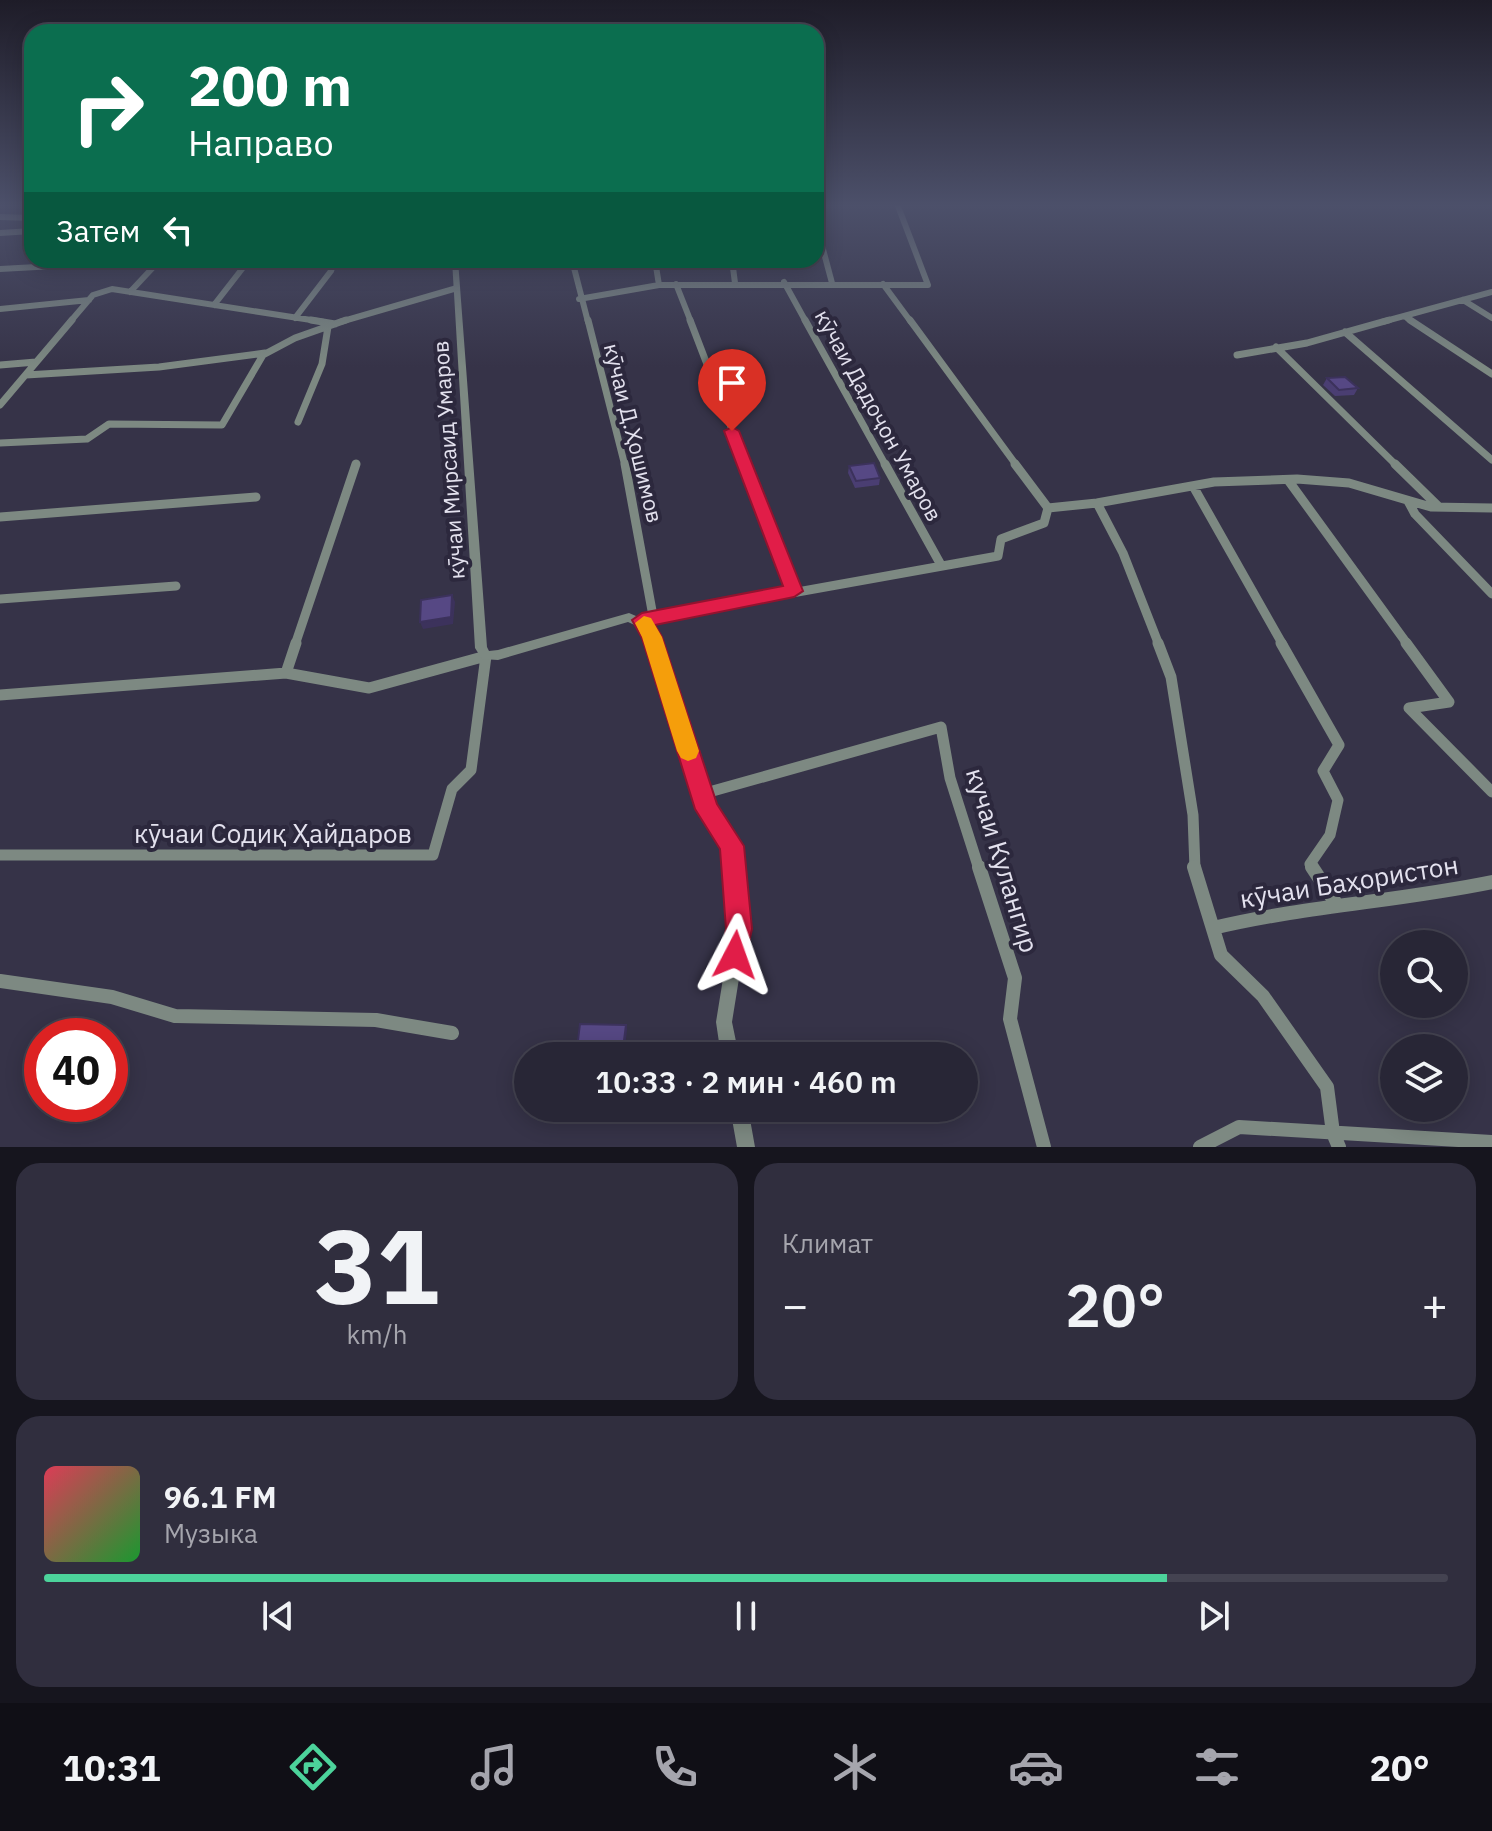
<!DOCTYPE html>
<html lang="ru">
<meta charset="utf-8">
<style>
:root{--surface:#282636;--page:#302e3e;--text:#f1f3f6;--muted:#a5a5ad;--line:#444351;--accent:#4cd39b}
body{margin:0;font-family:"IBM Plex Sans",sans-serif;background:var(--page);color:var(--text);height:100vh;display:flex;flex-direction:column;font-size:30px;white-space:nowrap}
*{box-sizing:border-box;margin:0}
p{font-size:26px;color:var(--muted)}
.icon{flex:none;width:44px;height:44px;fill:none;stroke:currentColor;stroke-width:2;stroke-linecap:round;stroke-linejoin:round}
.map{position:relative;height:1147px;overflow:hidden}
.sheet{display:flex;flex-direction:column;gap:16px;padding:16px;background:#16151e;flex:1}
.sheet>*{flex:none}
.hud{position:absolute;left:24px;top:24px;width:800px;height:244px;border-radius:24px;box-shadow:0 4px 20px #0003,0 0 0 2px var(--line);background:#0b6e4f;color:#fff;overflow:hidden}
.buttons{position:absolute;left:1380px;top:930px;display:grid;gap:16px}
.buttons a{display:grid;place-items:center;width:88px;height:88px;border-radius:50%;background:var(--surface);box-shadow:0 4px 20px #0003,0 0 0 2px var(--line);font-size:40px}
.speed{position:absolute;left:24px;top:1018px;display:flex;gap:16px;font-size:40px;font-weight:700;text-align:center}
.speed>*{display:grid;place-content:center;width:104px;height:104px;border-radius:50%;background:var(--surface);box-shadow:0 4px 20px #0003,0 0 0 2px var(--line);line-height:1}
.speed .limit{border:12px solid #d22;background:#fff;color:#111}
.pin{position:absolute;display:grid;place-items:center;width:68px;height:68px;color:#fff;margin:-82px -34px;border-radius:50% 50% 50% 0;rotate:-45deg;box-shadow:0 0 8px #0007}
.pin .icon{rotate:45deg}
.me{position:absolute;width:88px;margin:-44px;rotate:4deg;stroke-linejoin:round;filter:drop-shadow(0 0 6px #0008)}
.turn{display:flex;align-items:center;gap:28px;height:168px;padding:0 32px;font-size:36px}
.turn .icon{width:104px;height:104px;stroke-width:2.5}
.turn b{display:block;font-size:56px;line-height:68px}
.then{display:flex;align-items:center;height:76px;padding:0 32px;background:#0003;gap:16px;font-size:30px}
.big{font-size:60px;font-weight:600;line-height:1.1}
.sheet .card{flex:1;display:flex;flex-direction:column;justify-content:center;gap:12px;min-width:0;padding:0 28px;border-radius:24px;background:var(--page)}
.sheet .dial{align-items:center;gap:0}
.dial b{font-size:104px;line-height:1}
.song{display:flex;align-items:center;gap:24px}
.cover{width:96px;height:96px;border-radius:12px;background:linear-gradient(135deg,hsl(350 70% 55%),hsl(130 70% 35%))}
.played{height:8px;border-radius:4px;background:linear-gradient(90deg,var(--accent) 80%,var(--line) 80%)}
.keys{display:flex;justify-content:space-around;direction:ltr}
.heat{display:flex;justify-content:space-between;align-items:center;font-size:44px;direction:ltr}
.sheet .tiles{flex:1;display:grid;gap:16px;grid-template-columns:1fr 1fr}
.card:last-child{grid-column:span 2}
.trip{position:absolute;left:514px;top:1042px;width:464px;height:80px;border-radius:40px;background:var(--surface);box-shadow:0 4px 20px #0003,0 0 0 2px var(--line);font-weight:600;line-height:80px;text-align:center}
.menu{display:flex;height:128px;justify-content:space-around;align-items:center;background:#100f16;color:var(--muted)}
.menu .icon{width:56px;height:56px}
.menu .active{color:var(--accent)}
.menu b{font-size:36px;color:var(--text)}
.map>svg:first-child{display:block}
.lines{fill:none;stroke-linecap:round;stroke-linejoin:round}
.minor-far4{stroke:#7d8982;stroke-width:6}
.minor-far3{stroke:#7d8982;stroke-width:7}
.minor-far2{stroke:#7d8982;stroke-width:9}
.minor-far1{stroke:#7d8982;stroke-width:11}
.minor{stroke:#7d8982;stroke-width:14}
.tertiary{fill:#7d8982;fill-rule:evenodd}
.wall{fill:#4a3e72}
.shaded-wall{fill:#3c325c}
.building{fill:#564884;stroke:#3c325c;stroke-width:2}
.route{fill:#e11d48;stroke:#92132f;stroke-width:2}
.slow{fill:#f59e0b}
.labels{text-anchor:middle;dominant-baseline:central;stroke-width:8;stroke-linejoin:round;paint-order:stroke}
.street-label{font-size:22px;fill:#e3e1ee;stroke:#2c283d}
.near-street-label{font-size:26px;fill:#e3e1ee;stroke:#2c283d}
</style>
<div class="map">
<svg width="1492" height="1147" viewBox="0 0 1492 1147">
<rect width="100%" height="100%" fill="#363348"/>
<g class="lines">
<!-- minor-far4 -->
<path class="minor-far4" d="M0,217L32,218
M816,223L832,283
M0,233L32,231
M572,260L588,322
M655,260L659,285
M732,260L735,283
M0,269L55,266L61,260
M784,282L806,322
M676,284L691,322
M883,284L911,322
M130,292L160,260
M579,299L659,285H928L898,206
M1463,300L1492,318
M214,305L249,260
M0,309L89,300
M295,318L331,271L335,260
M1407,318L1413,322
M70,322L93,295L112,289L324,322
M340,322L457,288
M1382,322L1492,292"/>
<!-- minor-far3 -->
<path class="minor-far3" d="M311,320L335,324
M588,320L625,466
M690,320L746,466
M805,320L886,466
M910,320L1017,466
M1410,320L1492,374
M1345,332L1492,460
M1276,347L1397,466
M1237,355L1307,343L1389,320
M0,365L36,362
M26,375L159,367L265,353
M0,405L72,320
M298,422L322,364L328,327
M0,443L87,439L109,424L222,425L263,355L295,338L346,320"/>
<!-- minor-far2 -->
<path class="minor-far2" d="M625,464L653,616
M745,464L794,591
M885,464L941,565
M1015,464L1048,508
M1395,464L1439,507
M1288,480L1408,645
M1193,486L1283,645
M1408,501L1415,514L1492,594
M1097,503L1123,553L1159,645
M1048,508L1097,503L1214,482L1297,479L1349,483L1431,507L1492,508
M0,517L256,497
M0,599L176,586
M642,620L998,556L1001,539L1044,523L1048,508
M295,645L356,464"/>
<!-- minor-far1 -->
<path class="minor-far1" d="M1158,643L1171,677L1193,815L1195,869
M1281,643L1339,745L1323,771L1338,800L1330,835L1310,864L1313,869
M1406,643L1449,702L1409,708L1492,792
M286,673L296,643
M0,695L286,673L369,688L486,656L471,770L452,789L433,855H0
M702,794L941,727L950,778L979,869"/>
<!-- minor -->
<path class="minor" d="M979,867L1015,978L1010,1019L1044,1147
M1194,867L1221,955L1263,996L1327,1087L1333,1133L1339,1147
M1312,867L1337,905
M1213,928C1305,906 1400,901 1492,882
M0,981L112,997L175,1016L376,1020L452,1033
M1200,1147L1239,1127L1492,1142"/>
<!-- tertiary -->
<path class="tertiary" d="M452,260H458L487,647L489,651L498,650L629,613L650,622L713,806L739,846L747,929L732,1022L739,1056H721L716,1022L731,929L725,848L700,809L641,628L628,622L498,660L482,659L475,648Z
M730,1108H748L755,1147H737Z"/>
</g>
<!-- wall -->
<path class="wall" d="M1327,378L1358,388L1354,395L1335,396L1323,385Z
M849,466L880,478L879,485L855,488L848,473Z"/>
<!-- shaded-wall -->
<path class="shaded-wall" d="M452,595L455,602L453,624L423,629L420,622Z
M626,1025L627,1030L624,1056H622Z"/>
<!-- building -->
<path class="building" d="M1345,377L1358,388L1339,390L1327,378Z
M874,463L880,478L856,481L849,466Z
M452,595L451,617L420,622L421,600Z
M580,1024L626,1025L622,1056H576Z"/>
<!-- sky -->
<linearGradient id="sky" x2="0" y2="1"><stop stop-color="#1e1c28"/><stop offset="0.56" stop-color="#4c506a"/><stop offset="1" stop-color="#4c506a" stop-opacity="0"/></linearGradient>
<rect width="1492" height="367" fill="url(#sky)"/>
<!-- route -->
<path class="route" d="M732,427L739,431L803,591L794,597L655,625L662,637L717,804L744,846L752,929L744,964L735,968L725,964L722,955L726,929L720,849L695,809L642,638L632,620L642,613L783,586L724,431Z"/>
<!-- slow -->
<path class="slow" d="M644,616L651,618L662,637L699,751L696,758L688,761L681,758L677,751L642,637L635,623Z"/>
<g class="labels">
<!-- street labels -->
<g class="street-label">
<text transform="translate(879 415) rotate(61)">кӯчаи Дадоҷон Умаров</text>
<text transform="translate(634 433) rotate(76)">кӯчаи Д.Ҳошимов</text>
<text transform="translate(448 460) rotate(-94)">кӯчаи Мирсаид Умаров</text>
</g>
<!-- near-street labels -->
<g class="near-street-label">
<text x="273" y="833">кӯчаи Содиқ Ҳайдаров</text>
<text transform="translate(1003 860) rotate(73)">кучаи Кулангир</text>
<text transform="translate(1349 881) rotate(-9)">кӯчаи Баҳористон</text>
</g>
</g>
</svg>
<div class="buttons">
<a><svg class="icon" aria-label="search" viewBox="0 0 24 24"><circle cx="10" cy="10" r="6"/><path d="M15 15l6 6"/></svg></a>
<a><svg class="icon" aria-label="layers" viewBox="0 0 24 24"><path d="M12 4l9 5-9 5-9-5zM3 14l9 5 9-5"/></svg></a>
</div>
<div class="speed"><div class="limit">40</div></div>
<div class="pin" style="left:732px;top:431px;background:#d93025"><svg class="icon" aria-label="arrive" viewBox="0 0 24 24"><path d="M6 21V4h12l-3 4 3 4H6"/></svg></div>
<svg class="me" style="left:735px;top:955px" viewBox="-20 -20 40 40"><path d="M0-17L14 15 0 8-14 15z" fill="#e11d48" stroke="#fff" stroke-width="4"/></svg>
<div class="trip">10:33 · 2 мин · 460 m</div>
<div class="hud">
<div class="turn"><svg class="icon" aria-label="right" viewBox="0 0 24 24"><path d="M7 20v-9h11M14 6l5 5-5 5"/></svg><div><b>200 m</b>Направо</div></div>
<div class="then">Затем<svg class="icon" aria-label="left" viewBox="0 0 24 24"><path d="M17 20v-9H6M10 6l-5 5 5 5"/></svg></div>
</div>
</div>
<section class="sheet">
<div class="tiles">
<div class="card dial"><b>31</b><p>km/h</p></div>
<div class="card"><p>Климат</p>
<div class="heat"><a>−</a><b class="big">20°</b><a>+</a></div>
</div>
<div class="card">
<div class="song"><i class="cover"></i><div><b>96.1 FM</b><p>Музыка</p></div></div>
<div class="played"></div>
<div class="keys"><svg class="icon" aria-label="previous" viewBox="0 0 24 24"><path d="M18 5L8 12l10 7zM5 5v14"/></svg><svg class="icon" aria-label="pause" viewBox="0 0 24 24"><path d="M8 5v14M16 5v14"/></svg><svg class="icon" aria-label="next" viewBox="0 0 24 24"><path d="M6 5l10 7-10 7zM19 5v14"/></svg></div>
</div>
</div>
</section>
<nav class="menu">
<b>10:31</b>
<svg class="icon active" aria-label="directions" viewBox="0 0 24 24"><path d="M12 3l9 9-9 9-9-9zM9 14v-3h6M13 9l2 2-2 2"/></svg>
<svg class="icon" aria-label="music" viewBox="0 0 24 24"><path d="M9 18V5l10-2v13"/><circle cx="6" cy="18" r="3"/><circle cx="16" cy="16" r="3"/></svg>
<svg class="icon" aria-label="phone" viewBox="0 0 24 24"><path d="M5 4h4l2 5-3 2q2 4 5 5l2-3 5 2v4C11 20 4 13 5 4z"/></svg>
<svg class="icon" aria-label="climate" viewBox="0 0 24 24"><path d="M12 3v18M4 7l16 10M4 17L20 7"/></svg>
<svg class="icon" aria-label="car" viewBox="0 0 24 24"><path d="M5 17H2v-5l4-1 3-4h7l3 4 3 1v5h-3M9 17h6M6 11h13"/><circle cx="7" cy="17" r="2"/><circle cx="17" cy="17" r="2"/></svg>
<svg class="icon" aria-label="filters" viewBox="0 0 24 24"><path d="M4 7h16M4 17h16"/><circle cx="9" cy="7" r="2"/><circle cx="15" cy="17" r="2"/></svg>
<b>20°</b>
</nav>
